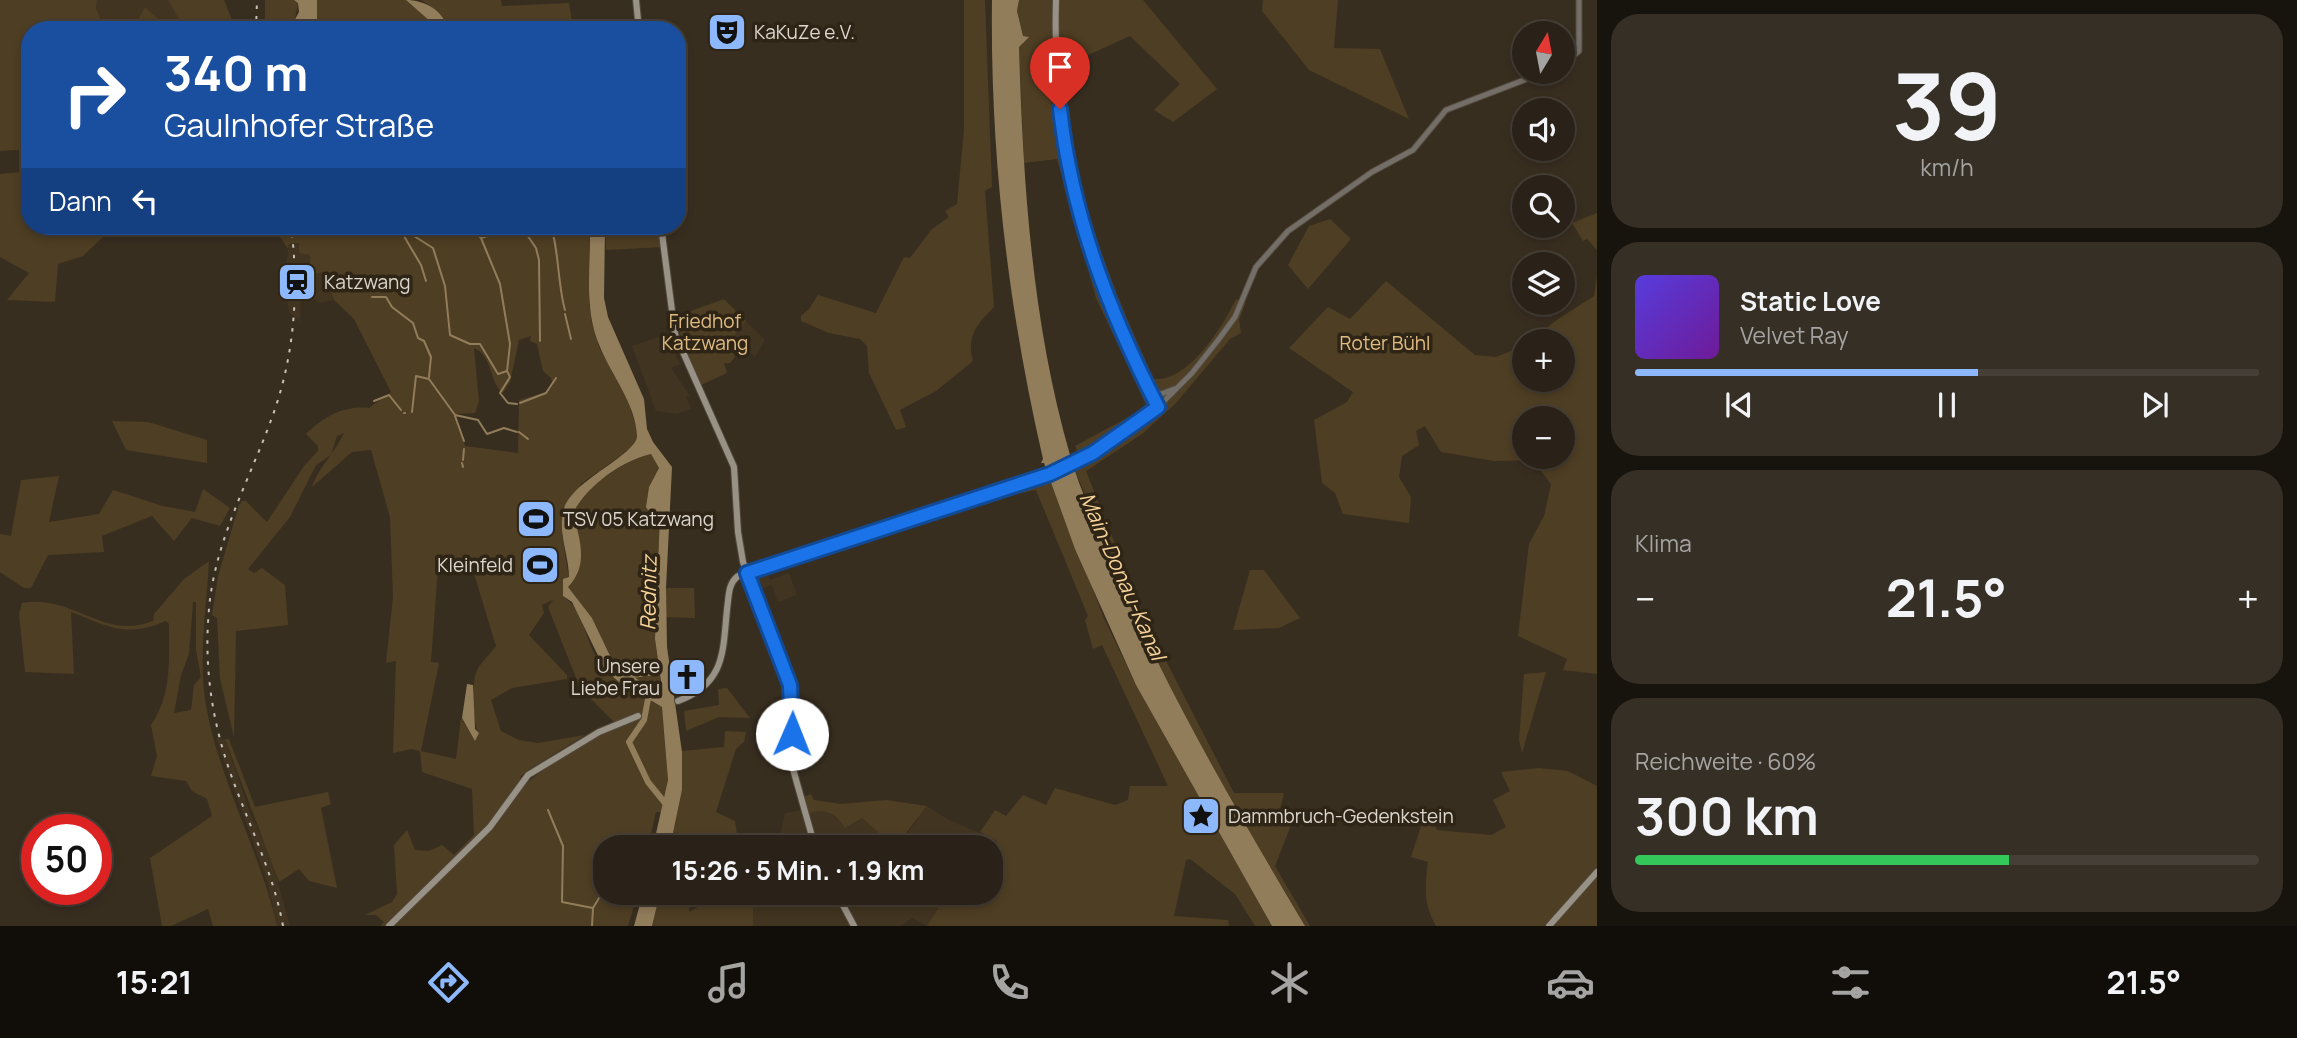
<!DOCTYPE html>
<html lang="de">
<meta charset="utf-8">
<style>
:root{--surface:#2a2218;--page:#362f25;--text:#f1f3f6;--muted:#a5a4a2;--line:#463f37;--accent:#8db9fc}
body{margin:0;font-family:Manrope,sans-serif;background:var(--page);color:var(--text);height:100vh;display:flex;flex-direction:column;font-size:26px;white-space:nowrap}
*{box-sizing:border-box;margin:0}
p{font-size:23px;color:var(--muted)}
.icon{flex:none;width:38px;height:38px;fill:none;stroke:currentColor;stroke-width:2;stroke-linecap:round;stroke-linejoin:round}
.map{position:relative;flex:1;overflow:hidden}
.side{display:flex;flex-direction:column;gap:14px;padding:14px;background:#17130d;width:700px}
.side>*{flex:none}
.banner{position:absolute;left:21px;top:21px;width:665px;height:214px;border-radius:28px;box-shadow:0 4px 10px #0003,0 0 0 2px var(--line);background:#1a4fa0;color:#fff;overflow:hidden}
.needle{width:46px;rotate:10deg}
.fabs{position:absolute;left:1512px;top:21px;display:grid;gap:14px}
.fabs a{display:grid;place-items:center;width:63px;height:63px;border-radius:50%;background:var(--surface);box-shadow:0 4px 10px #0003,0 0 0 2px var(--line);font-size:35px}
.speed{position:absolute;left:21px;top:814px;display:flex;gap:14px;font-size:35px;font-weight:700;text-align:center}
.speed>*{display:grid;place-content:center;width:91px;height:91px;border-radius:50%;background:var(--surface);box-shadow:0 4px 10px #0003,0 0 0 2px var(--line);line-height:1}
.speed .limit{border:10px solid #d22;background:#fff;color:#111}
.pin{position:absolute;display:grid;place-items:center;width:60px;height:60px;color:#fff;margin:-72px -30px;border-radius:50% 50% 50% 0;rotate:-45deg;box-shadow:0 0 7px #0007}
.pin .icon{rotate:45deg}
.me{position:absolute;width:77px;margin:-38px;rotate:1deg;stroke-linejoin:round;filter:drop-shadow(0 0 5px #0008)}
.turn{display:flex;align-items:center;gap:24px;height:147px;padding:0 28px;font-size:32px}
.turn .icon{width:91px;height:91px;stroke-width:2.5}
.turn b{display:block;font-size:49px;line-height:60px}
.then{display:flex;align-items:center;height:66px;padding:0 28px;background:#0003;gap:14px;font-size:26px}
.big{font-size:52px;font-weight:700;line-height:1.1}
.side .widget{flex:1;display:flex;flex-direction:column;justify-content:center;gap:10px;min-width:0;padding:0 24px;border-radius:28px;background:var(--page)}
.side .dial{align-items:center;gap:0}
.dial b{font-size:91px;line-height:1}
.song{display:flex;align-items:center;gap:21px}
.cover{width:84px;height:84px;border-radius:10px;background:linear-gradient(135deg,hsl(250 70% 55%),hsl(280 70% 35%))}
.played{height:7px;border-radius:4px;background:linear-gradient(90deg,var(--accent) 55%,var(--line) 55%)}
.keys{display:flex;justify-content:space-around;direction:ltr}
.heat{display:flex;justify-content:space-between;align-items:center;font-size:38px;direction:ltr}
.charge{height:10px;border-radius:5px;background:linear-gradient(90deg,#34c759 60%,var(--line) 0)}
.trip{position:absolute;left:593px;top:835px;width:410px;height:70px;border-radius:28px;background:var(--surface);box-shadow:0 4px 10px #0003,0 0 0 2px var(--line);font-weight:700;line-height:70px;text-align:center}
.dock{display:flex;height:112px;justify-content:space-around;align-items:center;background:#110e0a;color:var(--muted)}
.dock .icon{width:49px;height:49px}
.dock .on{color:var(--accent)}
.dock b{font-size:32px;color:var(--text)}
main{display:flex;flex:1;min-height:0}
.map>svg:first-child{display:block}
.built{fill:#413420}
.green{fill:#4e3e23;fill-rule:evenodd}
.water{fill:#927d5b;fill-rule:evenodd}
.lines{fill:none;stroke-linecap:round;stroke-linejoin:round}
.stream{stroke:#927d5b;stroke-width:2}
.river{stroke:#927d5b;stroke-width:6}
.tertiary-casing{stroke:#52493c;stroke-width:7}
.secondary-casing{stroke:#52493c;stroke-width:8}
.tertiary{stroke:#736e67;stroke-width:5}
.secondary{stroke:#989185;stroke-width:6}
.rail{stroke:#c7c1b7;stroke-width:2;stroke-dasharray:3.5 7;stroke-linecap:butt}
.route-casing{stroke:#114b97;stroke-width:18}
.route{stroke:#1a73e8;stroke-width:12}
.labels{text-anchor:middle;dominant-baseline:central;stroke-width:7;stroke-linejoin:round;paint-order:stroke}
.poi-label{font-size:19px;fill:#dcd6cd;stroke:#2e2516;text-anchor:start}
.park-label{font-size:19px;fill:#e0bc83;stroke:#2e2516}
.water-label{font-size:21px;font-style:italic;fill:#f9d49a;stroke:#2e2516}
</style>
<main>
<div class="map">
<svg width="1597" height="926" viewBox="0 0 1597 926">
<rect width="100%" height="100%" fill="#382e20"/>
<!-- built -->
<path class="built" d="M97,0H168L181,23L105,30L96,8Z
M289,243H299L310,255L323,272L334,300L319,303L301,290L300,322L289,312L284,280Z
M746,321L765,340L755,357L749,351L744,358L738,352L735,354L728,343Z
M666,334L680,364L671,368L690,396L686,397L691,409L676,414L656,411L632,346Z
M766,569L770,580L789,573L797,595L778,602L772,585L758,590L755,576Z
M216,738L225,739L249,810L271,857L290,926H277L268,884Z
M927,806L949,820L997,840L991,849L897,847Z
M806,809L808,813L820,809L827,811L841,822L861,817L895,847H768L770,834L780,835L785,813Z
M759,893H956L944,907L940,905L927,926L912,918L901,926H753V905L757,904Z"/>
<!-- green -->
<path class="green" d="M0,0H97L96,8L105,30H30V149L0,151Z
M168,0H224L236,30H115L134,27L145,7L166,26L181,23Z
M265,0H294L298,3L293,30H265Z
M317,0H406L432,23L435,30H317Z
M421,0H501L502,6L569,3L573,28L448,30C445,17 432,6 421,0Z
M964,0H985L992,187L985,191L994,307C977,324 966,336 973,361L936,391L900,410L906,427L896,430L869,373L867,346L860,339L829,333L801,321V316L809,309L818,295L876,313L904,257L910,258L931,230L949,217L945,211L957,204L964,129Z
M1019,0H1143L1217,89L1173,122L1154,110L1180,84L1130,36L1066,65C1067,177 1108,279 1154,379C1188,382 1222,328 1236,299L1246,302L1239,320L1241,333L1230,339L1176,403L1142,434L1086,471L1147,624L1234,793H1284L1279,813L1295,815L1275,866L1310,926H1305C1256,842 1204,760 1161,672C1127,602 1099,530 1070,457L1078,453L1075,446L1147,407L1096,298L1057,159L1024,163L1019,47L1028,37L1023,36L1017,11Z
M1263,0H1338L1334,48L1380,49L1409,119L1309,70L1262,11Z
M30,171V226H88L103,237L83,256L58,264L55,302L7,300L29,273L0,257V174Z
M1597,213V250L1587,239L1583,241L1572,223Z
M1330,219L1351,239L1308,289L1288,265L1309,226Z
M273,226H590L589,304L592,323L599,347L628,400L638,434L634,446L581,484L562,535L569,578L563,596C584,611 584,637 597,658C613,681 638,694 662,707L668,780L661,812H656L648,847H606V892L638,893L628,926H380L384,922L376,915H365L392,902L397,894L394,845L407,830L415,850L429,851L442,845L454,855L474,835L472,789L422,772L420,751L411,749L393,753L396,661L386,663L393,597L390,517L371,450L352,452L312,487C318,468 335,453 344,433L337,436L331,455L316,465L290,517L248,569L254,573L262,568L285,585L288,625L236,631L234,737L220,679L217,618L212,615L218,576L239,505L242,501H246L267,522L304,466L318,451V446L306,434C323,417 345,405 369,408L391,392L354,319L334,300L323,272L310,275V255L299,253V243L289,244L288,249ZM531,336L530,341L537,344L543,371L551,378L553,385L547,392L519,400L518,453L465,446L455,414L475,413L479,401L474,348C494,357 488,381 503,393L510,382L519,340ZM453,566L472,567L496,646C490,654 479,664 476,673C472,683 472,725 479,733L475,740L461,718L456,759L421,751L439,663L431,662L438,568ZM553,600L548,607L580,688L618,726L567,752L525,784L520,777L528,770L585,735L538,743L519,740L501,731L491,700L512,688L567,679V675L529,635L544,613L542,605Z
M605,226H660L663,247L606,250Z
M1597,276V674L1563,670L1567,659L1518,636L1529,544L1544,516L1551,484L1533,460L1494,461L1441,452L1425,426L1416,431L1419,445L1402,456L1399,477L1411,497L1409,523L1343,514L1335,493L1322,483L1314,420L1347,402L1353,392L1289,348L1328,307L1350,319L1386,281L1475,355L1496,357L1524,346V380H1563V341H1530L1558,319L1594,296ZM1563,418V457H1524V418Z
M724,299L746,321L728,343L735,357L730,363H724L727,373L699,386L674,317Z
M112,421L148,422L207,440V463L126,450Z
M651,454L659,468L649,487L646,507L660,515L655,639L662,689L654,691L613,662L592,618L567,587C586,570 578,535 573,513C588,485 620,462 651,454Z
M1038,469L1041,474L956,498L955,496Z
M1049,474L1103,616L1136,685L1272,926H1255L1235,894L1190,859L1186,860L1174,916L1228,920L1229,926H927L940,905L944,907L956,893L990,892L991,849L997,841L980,832L995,810L1006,816L1023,795L1046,805L1055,788L1115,805L1128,800L1130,786H1168L1102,645L1093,649L1085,620L1088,616L1036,490L976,503L1036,483Z
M59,476L49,522L99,514L113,490L163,506L195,512L203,489L230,508L220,526L192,518L174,541L152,516L102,536L104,552L48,555L31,588H24L0,572V534L11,536L21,480Z
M209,561C207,600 201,640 203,679C208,761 259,845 277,926H213L208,909L171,926H162L150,858L212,816L207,799L192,791L186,781L151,776L157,756L151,725C172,695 169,659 169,624L166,621C125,638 110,627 71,612L74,674L25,672L19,614L22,603C73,594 103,641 153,621L154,614L184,579ZM193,602H196V650L201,677L194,685L191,710L174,713L181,675L189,654Z
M1250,570H1264L1300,618L1279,628L1233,630Z
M666,588H694L695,618L666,617Z
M1546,672L1522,753L1519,740L1524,674Z
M727,688L750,718L719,717L686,731L684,711L719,705L718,689Z
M725,731L746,732L744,742L736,749L716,812L735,821L738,841L735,847H670L682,790V751L724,747Z
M225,739H229L255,807L328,792L331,804L321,808L337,888L309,881L299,869L279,882Z
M1539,768L1568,771L1597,786V926H1436C1423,904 1425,886 1428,862L1411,857L1424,817L1430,818L1437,830L1491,835L1506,827L1493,800L1510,791L1501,772Z
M811,794L814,800L841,804L886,800L927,806L895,847L862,818L845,828C835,813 824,807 807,814L803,797Z
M660,893H691L689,912L698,907L693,904L695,893L707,896L706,893H727L733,899L753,905V926H652Z"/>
<!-- water -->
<path class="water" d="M294,0H317V30H293L292,25L299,12L298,3Z
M406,0C424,0 444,10 448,30H435L432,23Z
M992,0H1019L1017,11L1023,36L1029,37L1019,47C1023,183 1032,323 1070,455C1080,490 1096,524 1110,558C1164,687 1234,806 1305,926H1272L1136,685L1075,549L1044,463H1041L1043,459C1008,307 990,155 992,0Z
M590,226H605L604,298L608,317L644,399L647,429L653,442L672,467L666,588L667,647L682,752V790L670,847H653L668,780L662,707L618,681L605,670L572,602L563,596V579L569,577C569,555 557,531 564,509C572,480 639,454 637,435C635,403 612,376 600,347C583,308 591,267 590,226ZM651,454L659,468L649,487L646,507L652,516L660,515L655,639L662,688L654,691L613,662L592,618L568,587C589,565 580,540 573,513C587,486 621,461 651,454Z
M467,684L473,685L475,729L479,733L475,741L462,718Z
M643,893H660L652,926H634Z"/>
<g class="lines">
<!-- stream -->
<path class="stream" d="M398,226L433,248L445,286L450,335L470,344H480L498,374L507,371L510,377L500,393L508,403L517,404
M398,226L421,265L426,281
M469,226L481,238L500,284L510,344L507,371
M521,226L536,248L539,260L540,341
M550,226C558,239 558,288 565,310
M515,227L519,226
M481,238L510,229
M372,297H386L392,307L413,323L418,338L424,341L431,357L429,377
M565,314L571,339
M374,401L389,395L401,410
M520,403L546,393L556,378
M412,412L416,376L429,379L455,415L478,420L487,434L504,428L517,432
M404,413H405
M455,416L464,441
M519,432L528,439
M463,460L464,449
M462,463L463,467
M548,810L563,846L562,902L593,908
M592,926L593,908L605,888"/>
<!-- river -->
<path class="river" d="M623,676L665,671
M649,694L644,720L629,742L648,782L669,808"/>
<!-- tertiary casing -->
<g class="tertiary-casing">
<path id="tertiary" d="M1563,64L1579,51V0
M1150,389L1161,394L1174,389
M1158,407L1192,373L1219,339L1235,317L1256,267L1288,231L1372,172L1413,150L1446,110L1545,72"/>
</g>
<!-- secondary casing -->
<g class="secondary-casing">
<path id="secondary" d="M636,0L639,30
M661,226L675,334L734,467L738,532L743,562L790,685L793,710V769L815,847
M930,510L966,500
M678,701C729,682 722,647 728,601C729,591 730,582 738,576L1050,474L1103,448L1158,407C1091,275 1051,150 1056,0
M836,892L854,926
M389,926L490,827L528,775L599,732L638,716
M1549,926L1597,872"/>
</g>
<!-- tertiary -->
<use href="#tertiary" class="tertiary"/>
<!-- secondary -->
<use href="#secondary" class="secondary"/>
<!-- rail -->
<path class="rail" d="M256,30L257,0
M283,926C273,870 246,820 228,766C211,715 204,663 209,609C215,538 252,476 275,409C295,350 299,287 291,226"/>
</g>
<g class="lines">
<!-- route casing -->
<g class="route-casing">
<path id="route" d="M792,734L790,685L747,573L1050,474L1093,453L1158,407C1109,312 1072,216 1060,109"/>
</g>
<!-- route -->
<use href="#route" class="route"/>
</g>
<!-- icons -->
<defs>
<g id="theatre-square" transform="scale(2.0125)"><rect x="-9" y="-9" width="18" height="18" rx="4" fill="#8db9fc" stroke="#2e2516"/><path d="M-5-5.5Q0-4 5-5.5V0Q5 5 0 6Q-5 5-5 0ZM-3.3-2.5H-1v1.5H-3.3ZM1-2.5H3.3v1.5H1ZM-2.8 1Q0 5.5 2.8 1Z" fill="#111"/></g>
<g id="station-square" transform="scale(2.0125)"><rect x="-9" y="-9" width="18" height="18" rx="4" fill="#8db9fc" stroke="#2e2516"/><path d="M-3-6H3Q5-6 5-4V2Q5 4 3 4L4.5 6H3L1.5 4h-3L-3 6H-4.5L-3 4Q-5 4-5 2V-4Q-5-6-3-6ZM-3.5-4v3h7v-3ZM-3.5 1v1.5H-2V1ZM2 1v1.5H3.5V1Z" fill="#111"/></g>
<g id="stadium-square" transform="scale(2.0125)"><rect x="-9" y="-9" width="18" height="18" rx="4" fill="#8db9fc" stroke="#2e2516"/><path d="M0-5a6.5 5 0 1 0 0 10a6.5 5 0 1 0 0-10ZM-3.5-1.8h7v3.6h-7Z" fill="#111"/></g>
<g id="church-square" transform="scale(2.0125)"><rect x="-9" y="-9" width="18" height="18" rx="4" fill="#8db9fc" stroke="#2e2516"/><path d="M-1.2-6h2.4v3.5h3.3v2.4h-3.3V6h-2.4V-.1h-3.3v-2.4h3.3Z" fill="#111"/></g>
<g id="sight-square" transform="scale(2.0125)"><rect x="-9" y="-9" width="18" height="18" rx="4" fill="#8db9fc" stroke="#2e2516"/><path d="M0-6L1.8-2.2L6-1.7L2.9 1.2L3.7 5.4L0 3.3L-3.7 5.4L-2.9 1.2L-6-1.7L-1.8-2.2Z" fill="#111"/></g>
</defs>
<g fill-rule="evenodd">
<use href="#theatre-square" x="727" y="32"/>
<use href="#station-square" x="297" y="282"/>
<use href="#stadium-square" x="536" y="519"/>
<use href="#stadium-square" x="540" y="565"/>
<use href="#church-square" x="687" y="677"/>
<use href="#sight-square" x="1201" y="816"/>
</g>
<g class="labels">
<!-- poi labels -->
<g class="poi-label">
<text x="754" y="32">KaKuZe e.V.</text>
<text x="324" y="282">Katzwang</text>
<text x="563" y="519">TSV 05 Katzwang</text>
<text x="513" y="565" text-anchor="end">Kleinfeld</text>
<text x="660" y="666" text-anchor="end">Unsere<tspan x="660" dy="22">Liebe Frau</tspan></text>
<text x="1228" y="816">Dammbruch-Gedenkstein</text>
</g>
<!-- park labels -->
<g class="park-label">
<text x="705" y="321">Friedhof<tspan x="705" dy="22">Katzwang</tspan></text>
<text x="1385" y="343">Roter Bühl</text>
</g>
<!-- water labels -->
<g class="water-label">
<text transform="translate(1123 576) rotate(66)">Main-Donau-Kanal</text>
<text transform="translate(648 593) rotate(-89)">Rednitz</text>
</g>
</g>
</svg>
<div class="fabs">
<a><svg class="needle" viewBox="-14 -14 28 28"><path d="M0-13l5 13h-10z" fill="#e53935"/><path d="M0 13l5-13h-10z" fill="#a5a4a2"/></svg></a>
<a><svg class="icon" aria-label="sound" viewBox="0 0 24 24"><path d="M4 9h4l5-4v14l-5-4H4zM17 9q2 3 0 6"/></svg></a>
<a><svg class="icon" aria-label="search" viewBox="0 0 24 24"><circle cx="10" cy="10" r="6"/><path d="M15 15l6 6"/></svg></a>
<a><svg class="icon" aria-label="layers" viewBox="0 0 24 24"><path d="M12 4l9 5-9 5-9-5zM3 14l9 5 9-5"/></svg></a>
<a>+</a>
<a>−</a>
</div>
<div class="speed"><div class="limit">50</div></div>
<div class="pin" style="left:1060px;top:109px;background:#d93025"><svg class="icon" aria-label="arrive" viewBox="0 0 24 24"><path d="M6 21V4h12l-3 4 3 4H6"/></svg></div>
<svg class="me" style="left:792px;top:734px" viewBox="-20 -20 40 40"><circle r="19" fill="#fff"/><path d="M0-13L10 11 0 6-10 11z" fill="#1a73e8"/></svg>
<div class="trip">15:26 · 5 Min. · 1.9 km</div>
<div class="banner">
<div class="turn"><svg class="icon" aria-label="right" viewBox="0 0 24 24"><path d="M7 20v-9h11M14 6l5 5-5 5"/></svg><div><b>340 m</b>Gaulnhofer Straße</div></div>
<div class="then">Dann<svg class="icon" aria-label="left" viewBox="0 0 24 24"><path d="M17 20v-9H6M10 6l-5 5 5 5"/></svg></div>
</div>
</div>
<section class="side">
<div class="widget dial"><b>39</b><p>km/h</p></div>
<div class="widget">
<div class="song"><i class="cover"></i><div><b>Static Love</b><p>Velvet Ray</p></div></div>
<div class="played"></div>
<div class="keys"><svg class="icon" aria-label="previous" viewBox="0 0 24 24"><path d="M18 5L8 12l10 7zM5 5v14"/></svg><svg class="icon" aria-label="pause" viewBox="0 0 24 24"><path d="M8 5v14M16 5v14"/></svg><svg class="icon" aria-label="next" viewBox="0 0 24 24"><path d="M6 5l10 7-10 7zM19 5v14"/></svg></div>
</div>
<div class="widget"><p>Klima</p>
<div class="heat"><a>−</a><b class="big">21.5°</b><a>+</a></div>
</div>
<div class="widget"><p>Reichweite · 60%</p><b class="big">300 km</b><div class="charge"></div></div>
</section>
</main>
<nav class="dock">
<b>15:21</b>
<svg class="icon on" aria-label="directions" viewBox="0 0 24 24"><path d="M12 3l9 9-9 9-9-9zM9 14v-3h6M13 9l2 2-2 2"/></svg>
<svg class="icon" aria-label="music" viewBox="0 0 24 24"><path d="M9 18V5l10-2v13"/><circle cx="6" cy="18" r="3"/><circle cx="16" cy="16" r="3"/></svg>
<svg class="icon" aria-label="phone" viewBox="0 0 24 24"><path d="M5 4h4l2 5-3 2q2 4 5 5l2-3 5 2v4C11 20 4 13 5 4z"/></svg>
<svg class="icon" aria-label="climate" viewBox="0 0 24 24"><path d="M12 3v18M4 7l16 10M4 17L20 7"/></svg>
<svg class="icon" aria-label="car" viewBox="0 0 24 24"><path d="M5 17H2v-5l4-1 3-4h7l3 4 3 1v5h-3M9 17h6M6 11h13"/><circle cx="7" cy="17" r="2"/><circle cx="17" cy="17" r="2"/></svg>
<svg class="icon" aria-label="filters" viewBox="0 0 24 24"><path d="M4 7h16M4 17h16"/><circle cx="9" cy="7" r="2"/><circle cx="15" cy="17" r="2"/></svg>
<b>21.5°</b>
</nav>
